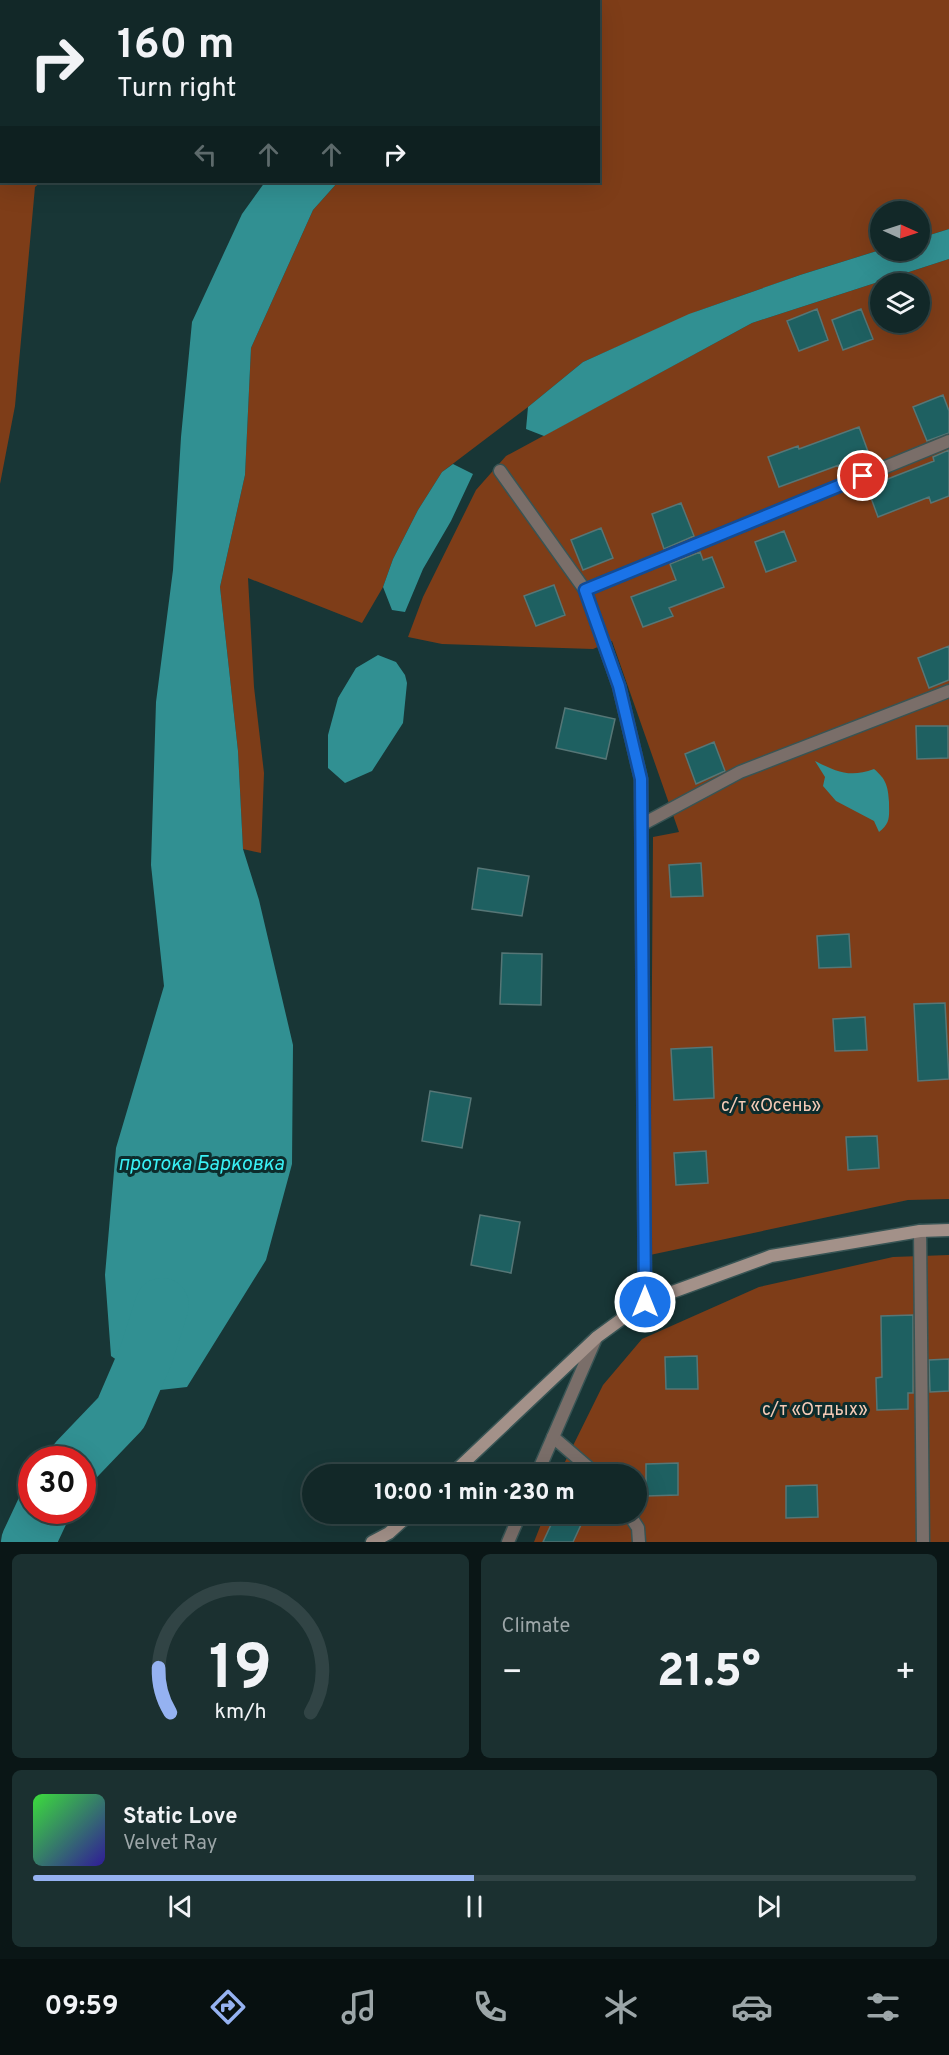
<!DOCTYPE html>
<meta charset="utf-8">
<style>
:root{--surface:#122828;--page:#1b3030;--text:#f1f3f6;--muted:#9ca6a8;--line:#314445;--accent:#95b2f1}
body{margin:0;font-family:Overpass,sans-serif;background:var(--page);color:var(--text);height:100vh;display:flex;flex-direction:column;font-size:22px;white-space:nowrap}
*{box-sizing:border-box;margin:0}
p{font-size:20px;color:var(--muted)}
.icon{flex:none;width:33px;height:33px;fill:none;stroke:currentColor;stroke-width:2;stroke-linecap:round;stroke-linejoin:round}
.map{position:relative;height:1542px;overflow:hidden}
.sheet{display:flex;flex-direction:column;gap:12px;padding:12px;background:#0a1616;flex:1}
.sheet>*{flex:none}
.hud{position:absolute;left:0px;top:0px;width:600px;height:183px;box-shadow:0 6px 24px #0002,0 0 0 2px var(--line);background:#122828;color:var(--text);overflow:hidden}
.needle{width:39px;rotate:93deg}
.buttons{position:absolute;left:870px;top:201px;display:grid;gap:12px}
.buttons a{display:grid;place-items:center;width:60px;height:60px;border-radius:50%;background:var(--surface);box-shadow:0 6px 24px #0002,0 0 0 2px var(--line);font-size:30px}
.speed{position:absolute;left:18px;top:1446px;display:flex;gap:12px;font-size:30px;font-weight:700;text-align:center}
.speed>*{display:grid;place-content:center;width:78px;height:78px;border-radius:50%;background:var(--surface);box-shadow:0 6px 24px #0002,0 0 0 2px var(--line);line-height:1}
.speed .limit{border:9px solid #d22;background:#fff;color:#111}
.pin{position:absolute;display:grid;place-items:center;width:51px;height:51px;color:#fff;margin:-26px;border:3px solid #fff;border-radius:50%;box-shadow:0 2px 6px #0007}
.me{position:absolute;width:66px;margin:-33px;rotate:0deg;stroke-linejoin:round;filter:drop-shadow(0 0 4px #0008)}
.turn{display:flex;align-items:center;gap:21px;height:126px;padding:0 18px;font-size:27px}
.turn .icon{width:78px;height:78px;stroke-width:2.5}
.turn b{display:block;font-size:42px;line-height:51px}
.lanes{display:flex;align-items:center;height:57px;padding:0 18px;background:#0003;justify-content:center;gap:30px;direction:ltr}
.lanes .off{opacity:.35}
.big{font-size:45px;font-weight:800;line-height:1.1}
.sheet .widget{flex:1;display:flex;flex-direction:column;justify-content:center;gap:9px;min-width:0;padding:0 21px;border-radius:9px;background:var(--page)}
.sheet .dial{align-items:center;gap:0}
.dial svg{height:156px;overflow:visible;fill:none;stroke:var(--line);stroke-width:7;stroke-linecap:round;text-anchor:middle}
.dial text{fill:var(--text);stroke:none}
.song{display:flex;align-items:center;gap:18px}
.cover{width:72px;height:72px;border-radius:9px;background:linear-gradient(135deg,hsl(120 70% 55%),hsl(250 70% 35%))}
.played{height:6px;border-radius:3px;background:linear-gradient(90deg,var(--accent) 50%,var(--line) 50%)}
.keys{display:flex;justify-content:space-around;direction:ltr}
.heat{display:flex;justify-content:space-between;align-items:center;font-size:33px;direction:ltr}
.sheet .tiles{flex:1;display:grid;gap:12px;grid-template-columns:1fr 1fr}
.widget:last-child{grid-column:span 2}
.trip{position:absolute;left:302px;top:1464px;width:345px;height:60px;border-radius:30px;background:var(--surface);box-shadow:0 6px 24px #0002,0 0 0 2px var(--line);font-weight:800;line-height:60px;text-align:center}
.menu{display:flex;height:96px;justify-content:space-around;align-items:center;background:#071010;color:var(--muted)}
.menu .icon{width:42px;height:42px}
.menu .on{color:var(--accent)}
.menu b{font-size:27px;color:var(--text)}
.map>svg:first-child{display:block}
.green{fill:#7e3d18;fill-rule:evenodd}
.water{fill:#319092}
.lines{fill:none;stroke-linecap:round;stroke-linejoin:round}
.river{stroke:#319092;stroke-width:54}
.building{fill:#1e6061;stroke:#567676;stroke-width:1.5}
.service-casing{stroke:#385454;stroke-width:15}
.minor-casing{stroke:#385454;stroke-width:15}
.secondary-casing{stroke:#385454;stroke-width:15}
.service{stroke:#7a6e69;stroke-width:12}
.minor{stroke:#7a6e69;stroke-width:12}
.secondary{stroke:#a39189;stroke-width:12}
.route-casing{stroke:#114b97;stroke-width:15}
.route{stroke:#1a73e8;stroke-width:10}
.labels{text-anchor:middle;dominant-baseline:central;stroke-width:6;stroke-linejoin:round;paint-order:stroke}
.park-label{font-size:18px;fill:#f4cab6;stroke:#0d2c2c}
.water-label{font-size:20px;font-style:italic;fill:#3af0f4;stroke:#0d2c2c}
</style>
<div class="map">
<svg width="949" height="1542" viewBox="0 0 949 1542">
<rect width="100%" height="100%" fill="#183636"/>
<!-- green -->
<path class="green" d="M0,0H228L2,2V182H41L35,187L15,406L0,484Z
M524,0H949V229L920,238V212H880V250L800,275L698,311L583,362L528,407L442,472L418,510L393,559L383,587L362,623L248,578L254,687L264,773L261,853L243,849L238,751L220,587L245,475L251,348L313,210L338,182H598V2L522,1Z
M949,259V1199L908,1200L650,1255L653,837L679,832L612,641L593,649L442,644L408,637L423,597L476,490L506,456L752,323ZM880,284H920V322H880Z
M949,1255V1542H534L545,1514H636V1474H559L603,1385L642,1339L759,1287L893,1257Z"/>
<!-- water -->
<path class="water" d="M265,182H338L313,210L251,348L245,475L220,587L238,751L243,849L259,900L293,1045L292,1164L266,1260L187,1387L160,1390L111,1356L105,1275L116,1148L164,986L151,865L156,702L173,570L181,437L192,322L242,214Z
M949,229V259L752,323L544,436L526,429L528,407L583,362L689,314L800,275L880,250H920V238Z
M453,464L473,474L451,521L423,569L405,612L392,610L383,587L393,559L418,510L442,472Z
M378,655L396,662L405,675L407,683L403,723L372,771L345,783L328,768V735L338,698L356,668Z
M815,761C837,772 850,778 874,769C886,779 888,786 889,802C889,816 891,823 879,832L874,821L836,801L823,786L825,777Z"/>
<g class="lines">
<!-- river -->
<path class="river" d="M76,1460L121,1413L146,1355L162,1305
M28,1542L43,1510"/>
</g>
<!-- building -->
<path class="building" d="M817,309L828,340L799,351L787,321Z
M861,309L873,339L843,350L832,320Z
M943,395L949,411V433L927,441L913,407Z
M859,427L870,457L840,468L839,465L779,487L768,457L798,446L799,449Z
M949,450V496L931,503L929,497L878,517L867,487L934,461L933,457Z
M681,503L694,536L664,549L652,514Z
M601,528L613,558L583,570L571,540Z
M784,531L796,561L766,572L755,542Z
M700,552L703,560L712,557L724,587L669,608L673,616L643,627L631,597L676,580L670,564Z
M554,585L565,615L536,626L524,596Z
M949,646V680L929,688L918,658Z
M565,708L615,719L606,759L556,748Z
M916,726H948V758L917,759Z
M714,742L725,771L696,784L685,754Z
M701,863L703,896L671,897L669,865Z
M478,868L529,876L522,916L472,909Z
M849,934L851,967L819,968L817,936Z
M502,953L542,954L541,1005L500,1004Z
M945,1003L949,1079L918,1081L914,1004Z
M865,1017L867,1050L835,1051L833,1019Z
M712,1047L714,1098L674,1100L671,1049Z
M430,1091L471,1098L462,1148L422,1141Z
M877,1136L879,1168L848,1170L846,1137Z
M706,1151L708,1183L676,1185L674,1153Z
M480,1215L520,1222L511,1273L471,1265Z
M913,1315V1393H908V1409L877,1410L876,1378L882,1377L881,1316Z
M697,1356L698,1389H666L665,1357Z
M949,1359V1391L930,1392L929,1360Z
M678,1463V1495L646,1496V1464Z
M817,1485L818,1517L786,1518V1486Z
M556,1514H586L573,1542H543Z"/>
<g class="lines">
<!-- service casing -->
<g class="service-casing">
<path id="service" d="M585,590L949,441
M643,824L740,772L949,691
M920,1231L923,1542
M553,1437L596,1474
M629,1514L638,1528L639,1542"/>
</g>
<!-- minor casing -->
<g class="minor-casing">
<path id="minor" d="M500,471L585,590L619,686L641,779L645,1302
M537,1474L596,1338
M508,1542L520,1514"/>
</g>
<!-- secondary casing -->
<g class="secondary-casing">
<path id="secondary" d="M452,1474L597,1337L645,1302L771,1256L920,1231L949,1230
M372,1542L389,1533L410,1514"/>
</g>
<!-- service -->
<use href="#service" class="service"/>
<!-- minor -->
<use href="#minor" class="minor"/>
<!-- secondary -->
<use href="#secondary" class="secondary"/>
</g>
<g class="lines">
<!-- route casing -->
<g class="route-casing">
<path id="route" d="M645,1302L641,779L619,686L585,590L863,476"/>
</g>
<!-- route -->
<use href="#route" class="route"/>
</g>
<g class="labels">
<!-- park labels -->
<g class="park-label">
<text x="771" y="1106">с/т «Осень»</text>
<text x="815" y="1410">с/т «Отдых»</text>
</g>
<!-- water labels -->
<g class="water-label">
<text x="201" y="1165">протока Барковка</text>
</g>
</g>
</svg>
<div class="buttons">
<a><svg class="needle" viewBox="-14 -14 28 28"><path d="M0-13l5 13h-10z" fill="#e53935"/><path d="M0 13l5-13h-10z" fill="#9ca6a8"/></svg></a>
<a><svg class="icon" aria-label="layers" viewBox="0 0 24 24"><path d="M12 4l9 5-9 5-9-5zM3 14l9 5 9-5"/></svg></a>
</div>
<div class="speed"><div class="limit">30</div></div>
<div class="pin" style="left:863px;top:476px;background:#d93025"><svg class="icon" aria-label="arrive" viewBox="0 0 24 24"><path d="M6 21V4h12l-3 4 3 4H6"/></svg></div>
<svg class="me" style="left:645px;top:1302px" viewBox="-20 -20 40 40"><circle r="17" fill="#1a73e8" stroke="#fff" stroke-width="3"/><path d="M0-11L8 9 0 5-8 9z" fill="#fff"/></svg>
<div class="trip">10:00 · 1 min · 230 m</div>
<div class="hud">
<div class="turn"><svg class="icon" aria-label="right" viewBox="0 0 24 24"><path d="M7 20v-9h11M14 6l5 5-5 5"/></svg><div><b>160 m</b>Turn right</div></div>
<div class="lanes"><svg class="icon off" aria-label="left" viewBox="0 0 24 24"><path d="M17 20v-9H6M10 6l-5 5 5 5"/></svg><svg class="icon off" aria-label="ahead" viewBox="0 0 24 24"><path d="M12 20V5M6 11l6-6 6 6"/></svg><svg class="icon off" aria-label="ahead" viewBox="0 0 24 24"><path d="M12 20V5M6 11l6-6 6 6"/></svg><svg class="icon" aria-label="right" viewBox="0 0 24 24"><path d="M7 20v-9h11M14 6l5 5-5 5"/></svg></div>
</div>
</div>
<section class="sheet">
<div class="tiles">
<div class="widget dial"><svg viewBox="0 0 100 80">
<path d="M14 69A42 42 0 1 1 86 69"/>
<path d="M14 69A42 42 0 0 1 8 46" stroke="#95b2f1"/>
<text x="50" y="56" font-size="32" font-weight="700">19</text>
<text x="50" y="72" font-size="11">km/h</text>
</svg></div>
<div class="widget"><p>Climate</p>
<div class="heat"><a>−</a><b class="big">21.5°</b><a>+</a></div>
</div>
<div class="widget">
<div class="song"><i class="cover"></i><div><b>Static Love</b><p>Velvet Ray</p></div></div>
<div class="played"></div>
<div class="keys"><svg class="icon" aria-label="previous" viewBox="0 0 24 24"><path d="M18 5L8 12l10 7zM5 5v14"/></svg><svg class="icon" aria-label="pause" viewBox="0 0 24 24"><path d="M8 5v14M16 5v14"/></svg><svg class="icon" aria-label="next" viewBox="0 0 24 24"><path d="M6 5l10 7-10 7zM19 5v14"/></svg></div>
</div>
</div>
</section>
<nav class="menu">
<b>09:59</b>
<svg class="icon on" aria-label="directions" viewBox="0 0 24 24"><path d="M12 3l9 9-9 9-9-9zM9 14v-3h6M13 9l2 2-2 2"/></svg>
<svg class="icon" aria-label="music" viewBox="0 0 24 24"><path d="M9 18V5l10-2v13"/><circle cx="6" cy="18" r="3"/><circle cx="16" cy="16" r="3"/></svg>
<svg class="icon" aria-label="phone" viewBox="0 0 24 24"><path d="M5 4h4l2 5-3 2q2 4 5 5l2-3 5 2v4C11 20 4 13 5 4z"/></svg>
<svg class="icon" aria-label="climate" viewBox="0 0 24 24"><path d="M12 3v18M4 7l16 10M4 17L20 7"/></svg>
<svg class="icon" aria-label="car" viewBox="0 0 24 24"><path d="M5 17H2v-5l4-1 3-4h7l3 4 3 1v5h-3M9 17h6M6 11h13"/><circle cx="7" cy="17" r="2"/><circle cx="17" cy="17" r="2"/></svg>
<svg class="icon" aria-label="filters" viewBox="0 0 24 24"><path d="M4 7h16M4 17h16"/><circle cx="9" cy="7" r="2"/><circle cx="15" cy="17" r="2"/></svg>
</nav>
